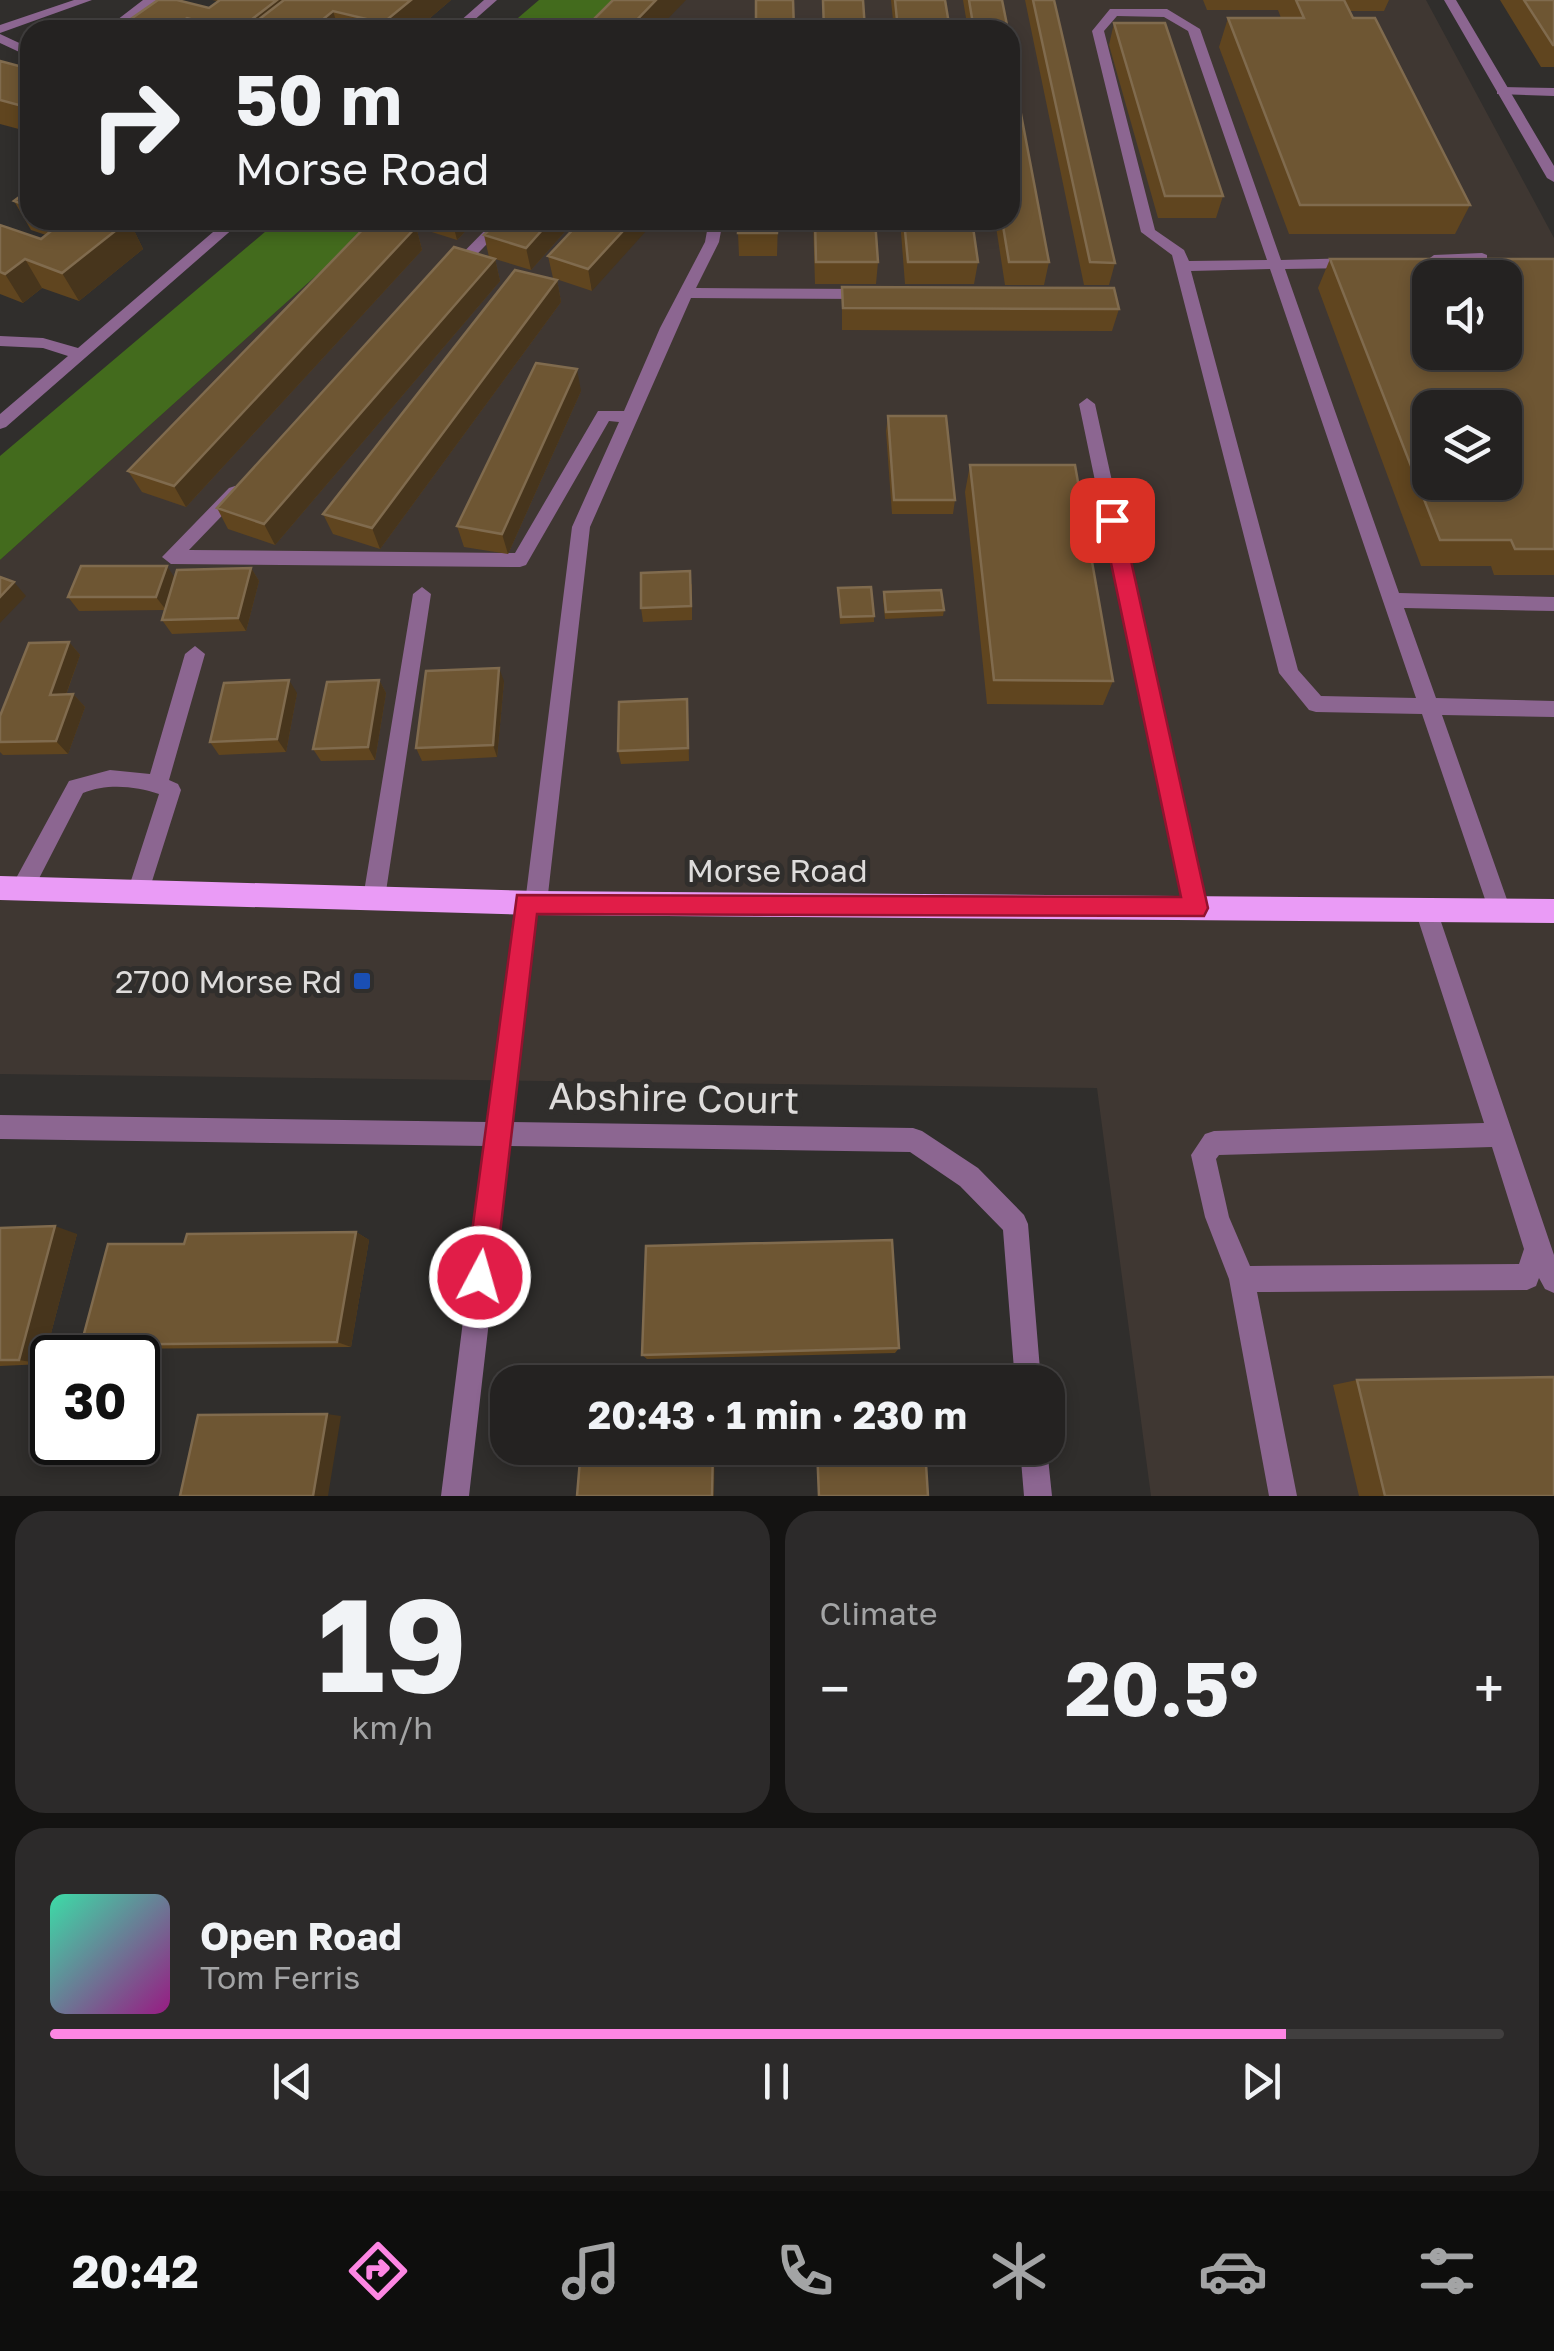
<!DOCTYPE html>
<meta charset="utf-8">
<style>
:root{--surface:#242221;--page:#2c2a2a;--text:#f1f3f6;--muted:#a3a4a5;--line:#413f3f;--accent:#fd86e3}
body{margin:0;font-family:"Golos Text",sans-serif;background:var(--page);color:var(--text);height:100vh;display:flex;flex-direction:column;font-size:38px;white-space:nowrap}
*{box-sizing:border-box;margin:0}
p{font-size:32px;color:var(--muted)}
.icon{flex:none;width:55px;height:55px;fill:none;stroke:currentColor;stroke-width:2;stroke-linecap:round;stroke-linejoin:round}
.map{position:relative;height:1496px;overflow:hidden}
.drawer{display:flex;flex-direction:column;gap:15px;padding:15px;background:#141312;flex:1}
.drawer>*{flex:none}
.hud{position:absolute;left:20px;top:20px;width:1000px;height:210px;border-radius:30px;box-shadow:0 5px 15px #0003,0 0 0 2px var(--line);background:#242221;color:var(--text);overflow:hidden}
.fabs{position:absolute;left:1412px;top:260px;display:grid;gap:20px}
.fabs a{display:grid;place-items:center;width:110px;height:110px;border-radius:20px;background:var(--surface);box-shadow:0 5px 15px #0003,0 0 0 2px var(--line);font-size:50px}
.speed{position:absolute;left:30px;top:1335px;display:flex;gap:20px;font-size:50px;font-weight:700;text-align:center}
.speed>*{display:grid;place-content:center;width:130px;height:130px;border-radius:50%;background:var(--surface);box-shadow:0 5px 15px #0003,0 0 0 2px var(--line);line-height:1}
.speed .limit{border:5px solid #111;border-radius:15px;background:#fff;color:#111}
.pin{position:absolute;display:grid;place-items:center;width:85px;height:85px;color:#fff;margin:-42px;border-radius:20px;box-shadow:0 5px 15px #0006}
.me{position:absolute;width:110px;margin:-55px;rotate:6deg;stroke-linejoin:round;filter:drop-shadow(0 0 8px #0008)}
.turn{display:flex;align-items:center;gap:35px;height:210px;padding:0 50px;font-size:45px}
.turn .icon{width:130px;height:130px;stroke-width:2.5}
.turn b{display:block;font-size:70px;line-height:85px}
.big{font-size:75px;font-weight:700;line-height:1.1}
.drawer .tile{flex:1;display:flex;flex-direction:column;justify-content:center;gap:15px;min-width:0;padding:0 35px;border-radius:30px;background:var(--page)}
.drawer .dial{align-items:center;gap:0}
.dial b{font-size:130px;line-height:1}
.song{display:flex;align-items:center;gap:30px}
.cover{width:120px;height:120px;border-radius:15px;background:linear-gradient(135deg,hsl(160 70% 55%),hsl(310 70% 35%))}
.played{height:10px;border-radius:5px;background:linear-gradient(90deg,var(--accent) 85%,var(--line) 85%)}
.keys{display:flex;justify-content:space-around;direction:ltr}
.heat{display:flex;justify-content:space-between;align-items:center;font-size:55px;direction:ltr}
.drawer .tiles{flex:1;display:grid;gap:15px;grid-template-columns:1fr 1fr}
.tile:last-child{grid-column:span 2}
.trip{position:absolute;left:490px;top:1365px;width:575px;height:100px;border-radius:30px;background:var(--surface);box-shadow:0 5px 15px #0003,0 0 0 2px var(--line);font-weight:700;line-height:100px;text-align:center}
.dock{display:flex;height:160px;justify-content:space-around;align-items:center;background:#0e0e0d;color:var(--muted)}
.dock .icon{width:70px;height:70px}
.dock .active{color:var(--accent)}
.dock b{font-size:45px;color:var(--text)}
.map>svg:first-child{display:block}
.built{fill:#3f3732;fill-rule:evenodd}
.forest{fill:#436b1d}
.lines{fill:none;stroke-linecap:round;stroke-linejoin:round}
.service{fill:#8c6691;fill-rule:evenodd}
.minor{fill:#8c6691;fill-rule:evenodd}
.primary{fill:#ea9bf6;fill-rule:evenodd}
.wall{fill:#60451f}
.shaded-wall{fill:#47351c}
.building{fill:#6e5633;stroke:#806b4e;stroke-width:2.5;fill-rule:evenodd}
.route{fill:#e11d48;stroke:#92132f;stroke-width:2.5}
.transit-dot{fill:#1a4fb4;stroke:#302e2c;stroke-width:4}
.labels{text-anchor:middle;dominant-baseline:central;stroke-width:10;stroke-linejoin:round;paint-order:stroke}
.street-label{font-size:32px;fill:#dedcdb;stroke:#302e2c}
.poi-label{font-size:32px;fill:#dedcdb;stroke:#302e2c;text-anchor:end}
.near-street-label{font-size:38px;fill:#dedcdb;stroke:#302e2c}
</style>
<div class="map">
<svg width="1554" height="1496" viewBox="0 0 1554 1496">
<rect width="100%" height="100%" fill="#302e2c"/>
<!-- built -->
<path class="built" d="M624,0H1426L1554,238V1496H1151L1097,1088L0,1074V560L378,220H1010V30H590ZM1430,278H1505V352H1430ZM1430,408H1505V482H1430Z"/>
<!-- forest -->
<path class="forest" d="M539,0H624L590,30H504Z
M279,220H378L0,560V456Z"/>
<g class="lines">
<!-- service -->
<path class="service" d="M74,0H92L0,33V25Z
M143,0H157L118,30H104Z
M484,0H497L463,30H450Z
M1110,9H1167L1200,29L1281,260L1355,258L1362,263L1355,268L1285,269L1399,593L1554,597V611L1404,608L1436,698L1554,701V717L1442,715L1511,911L1508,918L1500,921L1492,918L1489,911L1422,714L1316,712L1309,710L1279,673L1172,255L1141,232L1092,31ZM1117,16L1164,17L1188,31L1267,260L1189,261L1184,250L1155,230L1104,31ZM1270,269L1416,698L1321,696L1298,670L1191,271Z
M709,26H730L736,30H703Z
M0,34L30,48V57L0,43Z
M1502,87L1554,88V96L1497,94V88Z
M227,220H243L6,427L0,429V414L68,356L43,348L0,346V336L43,338L78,348Z
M495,220H510L457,275H447V269Z
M709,220H723L719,242L696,288L867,289L875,294L867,299L691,298L590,527L547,903L544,910L536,913L528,910L525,903L572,527L619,422L609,421L526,565L520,567L171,564L162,557L229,488L235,486L244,492L241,496L189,550L515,553L598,411H624L660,328L705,242Z
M1482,253L1487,255V261L1434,265L1427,260L1434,255Z
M1087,398L1095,404L1206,908L1203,915L1195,918L1187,915L1184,908L1079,404Z
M422,587L431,594L385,898L382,905L374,908L366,905L363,898L413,594Z
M195,646L205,654L169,780L178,784L181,790L147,897L139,900L131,897L128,890L159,794C136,786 107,783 83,793L30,896L22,899L14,896L11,889L14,882L69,781L110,770L150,774L185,654Z
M1426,900L1434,903L1437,910L1554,1255V1293L1545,1289L1539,1278L1536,1286L1527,1290L1257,1292L1297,1496H1269L1229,1279L1205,1217L1191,1155L1205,1134L1214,1131L1484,1123L1415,910L1418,903ZM1492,1147L1524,1249L1519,1264L1250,1266L1229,1217L1216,1159L1219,1155Z"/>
<!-- minor -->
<path class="minor" d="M1444,0H1456L1554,166V182L1547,178Z
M526,893L534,896L537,903L512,1122L913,1128L922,1131L978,1168L1024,1215L1028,1224L1041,1382H1015L1003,1230L960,1186L910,1152L509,1146L469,1496H441L485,1146L0,1139V1115L488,1122L515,903L518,896Z
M1020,1448H1047L1052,1496H1024Z"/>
<!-- primary -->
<path class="primary" d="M0,876L536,891L1554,899V923L536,915L0,900Z"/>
</g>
<!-- wall -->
<path class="wall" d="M212,0H451L416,30H115L209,8L218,1Z
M891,0H945L950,30H894Z
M963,0H1002L1008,30H968Z
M1025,0H1054L1115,263L1109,285H1084Z
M1203,0H1389L1384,11H1349L1470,205L1455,234H1289L1219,47L1228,18H1281L1278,10H1207Z
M1500,0H1554V67H1541Z
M1114,23L1223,196L1216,218H1158L1109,45Z
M1010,39L1016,73L1013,93L1049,262L1044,285H1005L995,220H1010Z
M0,61L30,69V132L0,124Z
M30,189V220H129L143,249L79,301L42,288L23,303L0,294V225L41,239L46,235L31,230L14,201Z
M417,220H476L457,240L419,228Z
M499,220H575L531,270L495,259L500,281L275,545L228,529L217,508L489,257L484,235Z
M582,220L592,291L553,278L548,256Z
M778,220L777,256H739L738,233Z
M813,220H875L878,262L876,284H815Z
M900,220H972L978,262L974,284H905Z
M416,227L422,250L186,507L142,492L128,471Z
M1330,259L1554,260V575H1494L1491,566H1421L1318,288Z
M557,280L561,302L380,549L333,534L323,514Z
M842,287L1119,309L1112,331L842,330Z
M581,391L508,554L464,547L457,526Z
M888,416L955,500L953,514H892L886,431Z
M970,465L1113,681L1103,705L987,704L965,492Z
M251,568L259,581L246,631L172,634L162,620L165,610L79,611L68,597L175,578Z
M692,584V620L643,622L641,608Z
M838,588L874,616V622L840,624Z
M884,592L944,610L943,616L885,619L883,599Z
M69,642L80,655L66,695L73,694L85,707L68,754L3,755L0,752V716Z
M379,680L386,693L375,760L321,761L313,749Z
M504,681L497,757L422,761L416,748Z
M297,693L286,752L219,755L210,742Z
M688,712L689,761L621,764L618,751Z
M0,1228L77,1234L43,1364L0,1366Z
M356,1232L369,1240L351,1347L103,1349L81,1345L184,1244Z
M899,1348L895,1353L647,1359L642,1355Z
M1357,1380L1554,1496H1359L1333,1385Z"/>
<!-- shaded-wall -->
<path class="shaded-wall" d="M277,0H296L249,27L250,30H238Z
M411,0H451L416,30H385L383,23Z
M656,0H686L657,30H627Z
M333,11L339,30H309Z
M187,18L192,30H170Z
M129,220L143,249L79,301L62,273Z
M452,220H476L457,240Z
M551,220H575L531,270L526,248Z
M633,220H656L592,291L588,269Z
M416,227L422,250L186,507L174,486Z
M25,259L42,288L23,303L5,274Z
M495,259L500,281L275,545L264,524Z
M557,280L561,302L380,549L372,528Z
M577,369L581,391L508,554L502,534Z
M167,566L176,580L166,610L156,597Z
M251,568L259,581L246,631L238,618Z
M14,582L26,596L0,623V597Z
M69,642L80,655L61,708L50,695Z
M499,668L504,681L497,757L493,745Z
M289,680L297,693L286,752L277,739Z
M379,680L386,693L375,760L368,747Z
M73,694L85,707L68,754L56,741Z
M55,1226L77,1234L43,1364L19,1360Z
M356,1232L369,1240L351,1347L337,1342Z
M327,1414L341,1416L328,1496H313Z
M713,1448H715L714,1496H712Z"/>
<!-- building -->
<path class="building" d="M158,0H177L209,8L220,0H277L238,30H232L187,18L170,30H115Z
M284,0H411L383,23L333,11L310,30H260L249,27Z
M613,0H656L627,30H583Z
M756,0H793L794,30H756Z
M823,0H863L865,30H824Z
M895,0H945L950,30H898Z
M969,0H1002L1008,30H974Z
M1033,0H1054L1115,263L1090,262Z
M1296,0H1344L1353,18H1375L1470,205H1300L1228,18H1304Z
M1524,0H1554V45H1553Z
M1114,23H1165L1223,196H1165Z
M1010,39L1016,73H1010Z
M0,61L30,69V108L0,100Z
M1010,93H1017L1049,262H1009L1002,220H1010Z
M30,189V207L14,201Z
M65,220H129L62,273L25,259L5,274L0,272V225L41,239Z
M372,220H389L416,227L174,486L128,471Z
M499,220H551L526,248L484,235Z
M582,220H633L588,269L548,256Z
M739,220H778L777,233H738Z
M815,220H875L878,262H816Z
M904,220H972L978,262H908Z
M454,247L495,259L264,524L217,508Z
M1330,259H1554V549H1515L1511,540H1440ZM1430,278H1505V352H1430ZM1430,408H1505V482H1430Z
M515,270L557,280L372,528L323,514Z
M842,287L1114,288L1119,309L843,308Z
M536,363L577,369L502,534L457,526Z
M888,416H946L955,500H894Z
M970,465H1075L1113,681L994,680Z
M81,566H167L156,597H68Z
M251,568L238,618L162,620L177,570Z
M690,571L691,606L641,608V573Z
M0,577L14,582L0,597Z
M871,587L874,616L841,617L838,588Z
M941,590L944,610L886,612L884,592Z
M69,642L50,695L73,694L56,741L0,742V716L29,643Z
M499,668L493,745L416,748L426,671Z
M289,680L277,739L210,742L224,683Z
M379,680L368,747L313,749L327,682Z
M687,699L688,748L618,751L619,702Z
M55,1226L19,1360H0V1228Z
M356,1232L337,1342L81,1345L108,1244H184L187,1234Z
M892,1240L899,1348L642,1355L646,1246Z
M1554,1377V1496H1385L1357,1380Z
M327,1414L313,1496H180L198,1415Z
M581,1448H713L712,1496H577Z
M817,1448H925L928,1496H819Z"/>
<!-- route -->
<path class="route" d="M1112,513L1122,520L1208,908L1204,916L537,914L495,1277L491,1287L480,1292L470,1287L466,1277L517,895L1181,897L1102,520Z"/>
<!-- markers -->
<rect class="transit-dot" x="352" y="971" width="20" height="20" rx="5"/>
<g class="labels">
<!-- street labels -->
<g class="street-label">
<text x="777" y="870">Morse Road</text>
</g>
<!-- poi labels -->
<g class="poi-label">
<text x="342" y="981">2700 Morse Rd</text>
</g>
<!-- near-street labels -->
<g class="near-street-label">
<text transform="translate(674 1097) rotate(1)">Abshire Court</text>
</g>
</g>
</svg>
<div class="fabs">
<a><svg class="icon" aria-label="sound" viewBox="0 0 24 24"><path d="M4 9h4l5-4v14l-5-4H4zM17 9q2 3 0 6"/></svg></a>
<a><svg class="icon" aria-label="layers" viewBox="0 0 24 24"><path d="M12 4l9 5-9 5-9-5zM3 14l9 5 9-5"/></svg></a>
</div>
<div class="speed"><div class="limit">30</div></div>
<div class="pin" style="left:1112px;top:520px;background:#d93025"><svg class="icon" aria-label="arrive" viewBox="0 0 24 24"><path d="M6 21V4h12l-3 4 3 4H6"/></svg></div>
<svg class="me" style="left:480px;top:1277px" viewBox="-20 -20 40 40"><circle r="17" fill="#e11d48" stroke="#fff" stroke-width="3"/><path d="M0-11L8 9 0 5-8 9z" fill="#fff"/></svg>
<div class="trip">20:43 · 1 min · 230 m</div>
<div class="hud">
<div class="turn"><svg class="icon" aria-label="right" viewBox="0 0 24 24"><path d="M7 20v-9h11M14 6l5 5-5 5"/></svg><div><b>50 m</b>Morse Road</div></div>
</div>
</div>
<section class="drawer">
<div class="tiles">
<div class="tile dial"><b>19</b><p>km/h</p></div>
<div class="tile"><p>Climate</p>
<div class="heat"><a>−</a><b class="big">20.5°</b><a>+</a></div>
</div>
<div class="tile">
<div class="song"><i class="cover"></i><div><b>Open Road</b><p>Tom Ferris</p></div></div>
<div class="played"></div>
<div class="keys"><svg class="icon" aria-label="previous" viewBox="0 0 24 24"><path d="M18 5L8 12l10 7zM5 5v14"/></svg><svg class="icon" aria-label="pause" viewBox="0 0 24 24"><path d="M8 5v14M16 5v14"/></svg><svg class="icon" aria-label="next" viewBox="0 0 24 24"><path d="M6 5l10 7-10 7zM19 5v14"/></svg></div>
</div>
</div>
</section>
<nav class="dock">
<b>20:42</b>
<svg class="icon active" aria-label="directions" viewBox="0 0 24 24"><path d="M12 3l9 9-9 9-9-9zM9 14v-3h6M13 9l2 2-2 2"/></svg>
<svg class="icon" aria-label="music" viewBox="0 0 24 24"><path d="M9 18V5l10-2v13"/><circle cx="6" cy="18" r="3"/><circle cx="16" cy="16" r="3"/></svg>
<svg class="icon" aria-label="phone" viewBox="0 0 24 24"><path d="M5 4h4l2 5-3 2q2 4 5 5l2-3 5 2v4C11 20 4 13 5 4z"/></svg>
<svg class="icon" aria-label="climate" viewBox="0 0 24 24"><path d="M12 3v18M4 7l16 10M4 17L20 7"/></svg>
<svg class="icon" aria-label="car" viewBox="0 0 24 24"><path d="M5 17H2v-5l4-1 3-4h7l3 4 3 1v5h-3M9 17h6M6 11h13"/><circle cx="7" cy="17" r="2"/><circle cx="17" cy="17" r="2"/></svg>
<svg class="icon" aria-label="filters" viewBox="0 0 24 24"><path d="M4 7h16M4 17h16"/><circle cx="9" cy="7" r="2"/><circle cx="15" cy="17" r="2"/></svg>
</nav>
